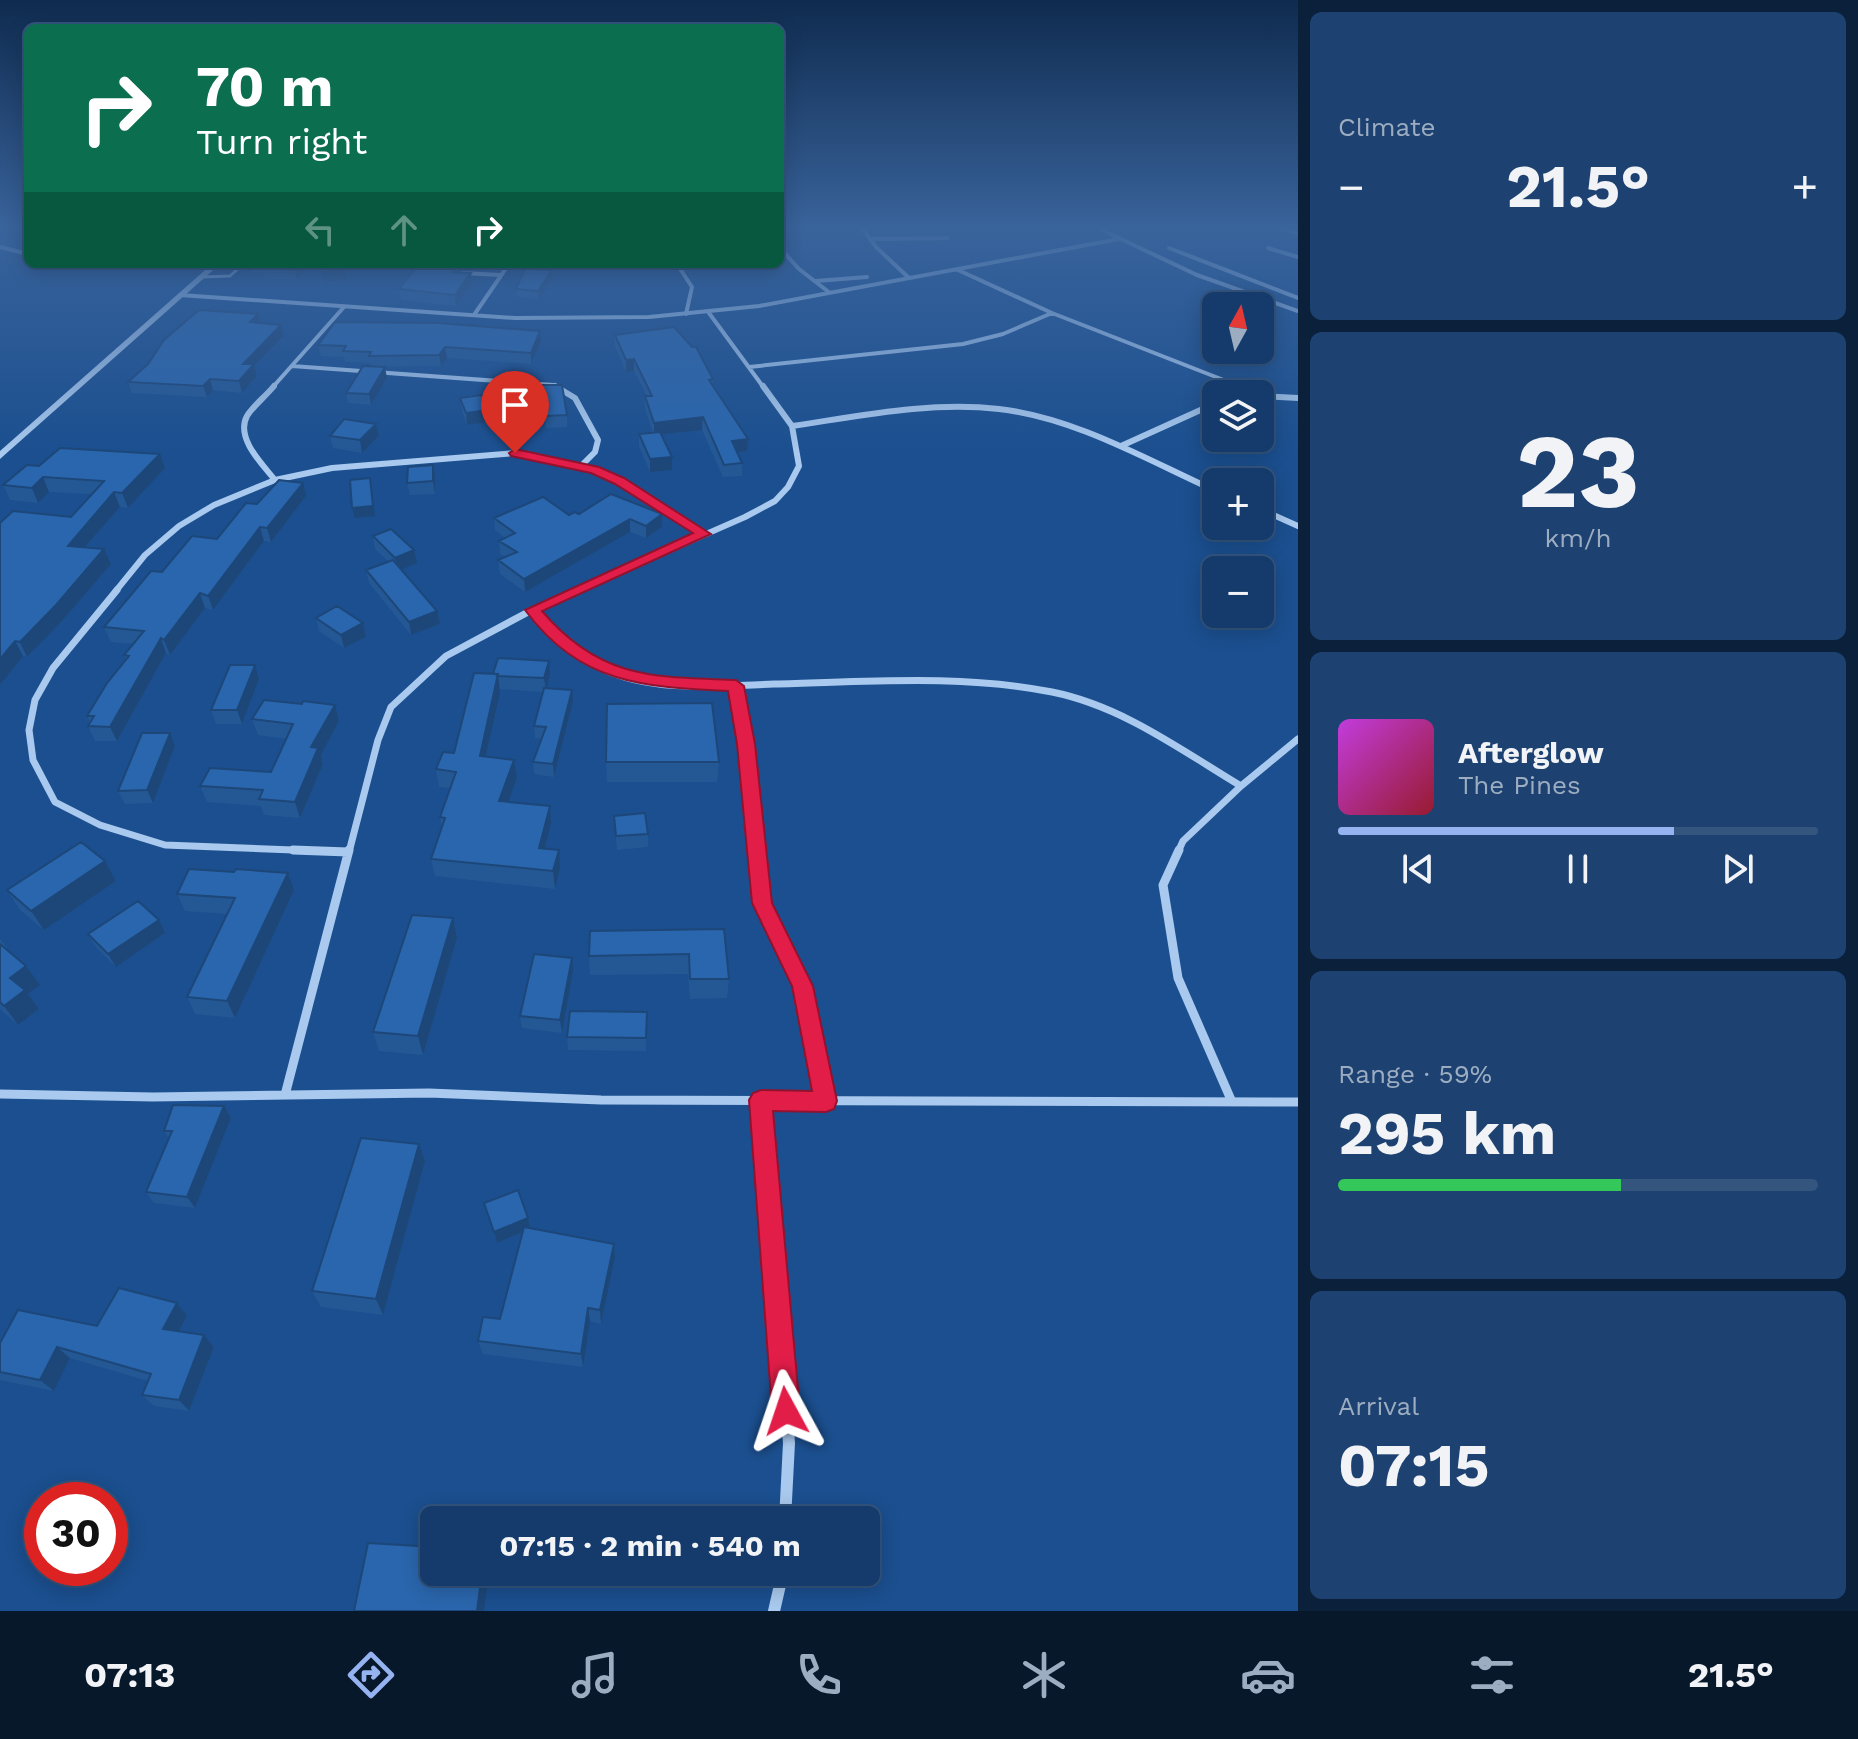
<!DOCTYPE html>
<meta charset="utf-8">
<style>
:root{--surface:#143b6b;--page:#1d4271;--text:#f1f3f6;--muted:#9dadc1;--line:#33557e;--accent:#95b2f1}
body{margin:0;font-family:"Work Sans",sans-serif;background:var(--page);color:var(--text);height:100vh;display:flex;flex-direction:column;font-size:30px;white-space:nowrap}
*{box-sizing:border-box;margin:0}
p{font-size:26px;color:var(--muted)}
.icon{flex:none;width:44px;height:44px;fill:none;stroke:currentColor;stroke-width:2;stroke-linecap:round;stroke-linejoin:round}
.map{position:relative;flex:1;overflow:hidden}
.panel{display:flex;flex-direction:column;gap:12px;padding:12px;background:#0b203b;width:560px}
.panel>*{flex:none}
.hud{position:absolute;left:24px;top:24px;width:760px;height:244px;border-radius:12px;box-shadow:0 4px 20px #0003,0 0 0 2px var(--line);background:#0b6e4f;color:#fff;overflow:hidden}
.needle{width:52px;rotate:8deg}
.buttons{position:absolute;left:1202px;top:292px;display:grid;gap:16px}
.buttons a{display:grid;place-items:center;width:72px;height:72px;border-radius:12px;background:var(--surface);box-shadow:0 4px 20px #0003,0 0 0 2px var(--line);font-size:40px}
.speed{position:absolute;left:24px;top:1482px;display:flex;gap:16px;font-size:40px;font-weight:700;text-align:center}
.speed>*{display:grid;place-content:center;width:104px;height:104px;border-radius:50%;background:var(--surface);box-shadow:0 4px 20px #0003,0 0 0 2px var(--line);line-height:1}
.speed .limit{border:12px solid #d22;background:#fff;color:#111}
.pin{position:absolute;display:grid;place-items:center;width:68px;height:68px;color:#fff;margin:-82px -34px;border-radius:50% 50% 50% 0;rotate:-45deg;box-shadow:0 0 8px #0007}
.pin .icon{rotate:45deg}
.me{position:absolute;width:88px;margin:-44px;rotate:355deg;stroke-linejoin:round;filter:drop-shadow(0 0 6px #0008)}
.turn{display:flex;align-items:center;gap:28px;height:168px;padding:0 40px;font-size:36px}
.turn .icon{width:104px;height:104px;stroke-width:2.5}
.turn b{display:block;font-size:56px;line-height:68px}
.lanes{display:flex;align-items:center;height:76px;padding:0 40px;background:#0003;justify-content:center;gap:40px;direction:ltr}
.lanes .off{opacity:.35}
.big{font-size:60px;font-weight:700;line-height:1.1}
.panel .widget{flex:1;display:flex;flex-direction:column;justify-content:center;gap:12px;min-width:0;padding:0 28px;border-radius:12px;background:var(--page)}
.panel .dial{align-items:center;gap:0}
.dial b{font-size:104px;line-height:1}
.song{display:flex;align-items:center;gap:24px}
.cover{width:96px;height:96px;border-radius:12px;background:linear-gradient(135deg,hsl(290 70% 55%),hsl(350 70% 35%))}
.played{height:8px;border-radius:4px;background:linear-gradient(90deg,var(--accent) 70%,var(--line) 70%)}
.keys{display:flex;justify-content:space-around;direction:ltr}
.heat{display:flex;justify-content:space-between;align-items:center;font-size:44px;direction:ltr}
.charge{height:12px;border-radius:6px;background:linear-gradient(90deg,#34c759 59%,var(--line) 0)}
.trip{position:absolute;left:420px;top:1506px;width:460px;height:80px;border-radius:12px;background:var(--surface);box-shadow:0 4px 20px #0003,0 0 0 2px var(--line);font-weight:700;line-height:80px;text-align:center}
.menu{display:flex;height:128px;justify-content:space-around;align-items:center;background:#08182b;color:var(--muted)}
.menu .icon{width:56px;height:56px}
.menu .selected{color:var(--accent)}
.menu b{font-size:36px;color:var(--text)}
main{display:flex;flex:1;min-height:0}
.map>svg:first-child{display:block}
.lines{fill:none;stroke-linecap:round;stroke-linejoin:round}
.service{stroke:#a9c9ee;stroke-width:3}
.minor-far4{stroke:#a9c9ee;stroke-width:4}
.minor-far3{stroke:#a9c9ee;stroke-width:6}
.minor-far2{stroke:#a9c9ee;stroke-width:7}
.minor-far1{stroke:#a9c9ee;stroke-width:9}
.minor{stroke:#a9c9ee;stroke-width:12}
.tertiary{fill:#a9c9ee;fill-rule:evenodd}
.wall{fill:#245895}
.shaded-wall{fill:#1d4779}
.building{fill:#2a66ad;stroke:#1d4779;stroke-width:2}
.route{fill:#e11d48;stroke:#92132f;stroke-width:2}
</style>
<main>
<div class="map">
<svg width="1298" height="1611" viewBox="0 0 1298 1611">
<rect width="100%" height="100%" fill="#1b4f8f"/>
<g class="lines">
<!-- service -->
<path class="service" d="M201,277L230,276L243,264"/>
<!-- minor-far4 -->
<path class="minor-far4" d="M863,229L876,247L909,278
M1100,229L1197,275L1298,311
M1282,229L1298,233
M870,239L947,238
M0,247L28,254
M780,248L799,269L830,293
M1169,248L1298,298
M1268,248L1298,257
M405,264L425,270
M677,264L692,287L686,314
M958,270L1052,313L1221,379L1235,388
M462,273L501,275
M816,281L867,277
M180,295L515,318L649,317L759,306L1119,239
M709,313L764,388
M474,315L509,264
M292,366L553,385L559,388
M749,367L963,344L1003,334L1052,313
M272,388L344,307"/>
<!-- minor-far3 -->
<path class="minor-far3" d="M274,386C266,396 253,406 247,416C235,438 263,465 275,480
M555,386L575,398L598,440L595,452L582,465
M1232,386L1243,394
M1260,396L1298,398
M792,426C860,416 930,401 999,409C1076,418 1147,460 1216,491
M1121,446L1216,403
M1260,509L1298,526
M115,592L145,555L179,526L214,505L275,480L332,468L515,453L595,470L620,481L704,534
M574,592L745,517L775,501L788,487L799,466L792,426L763,386"/>
<!-- minor-far2 -->
<path class="minor-far2" d="M117,590L53,668L35,700L29,730L33,760L55,802L100,825L165,845L346,852
M532,610C552,632 574,655 601,668C653,693 719,686 774,684C866,682 962,674 1052,692C1122,706 1181,750 1241,786
M736,686L746,744L757,852
M349,852L378,740L391,707L446,656L532,610L579,590
M1178,852L1183,841L1241,786L1298,739"/>
<!-- minor-far1 -->
<path class="minor-far1" d="M293,850L348,852
M757,850L762,903L802,986L826,1101
M1179,850L1163,885L1178,978L1232,1102
M0,1094L153,1097L429,1093L601,1100L1298,1102
M285,1095L349,850
M761,1100L768,1185"/>
<!-- minor -->
<path class="minor" d="M768,1183L789,1443L785,1520
M774,1611L783,1572"/>
<!-- tertiary -->
<path class="tertiary" d="M212,264H220L0,459V451Z"/>
</g>
<!-- wall -->
<path class="wall" d="M249,264H313L297,280L264,278L263,274L252,273Z
M419,264H466L464,267H457L458,272L471,273L472,284L456,306L401,300L399,289Z
M552,270L553,278L539,299L517,297L516,289Z
M258,314L261,323L284,336L254,366L257,376L242,393L213,390L207,397L132,393L128,382Z
M615,335L713,379V386L747,451L737,452L742,463V476L723,477L702,430L661,434L672,457V470L650,472L639,446V434L653,433L645,408V396H647L634,371L626,372L615,346Z
M541,342L531,364L447,358L441,366L376,367L387,378L371,405L348,403L346,393L371,366V363L345,362L344,357L321,356L318,345Z
M541,385L567,415V427L546,428Z
M460,398L489,422L467,425L462,410Z
M376,424L379,436L362,453L333,448L330,436Z
M160,454L165,468L128,508L120,507L86,547L111,564L63,620L27,657L23,656L0,685V523L71,517L91,494L49,492L38,503L10,500L3,485L39,466Z
M435,477V494L410,495L407,483Z
M611,494L662,527L646,538L630,532L525,592L500,574L498,560L506,557L500,554L499,541L505,538L495,530L494,518L579,514Z
M306,496L271,542L264,541L213,610L205,608L170,655L166,653L117,741H95L88,726L90,722L87,716L126,660L124,655L134,644L111,642L104,627L162,572L217,539Z
M373,536L417,563L401,569L440,624L411,635L369,583L366,570L389,562L375,549Z
M316,618L363,623L366,637L344,648L319,631Z
M474,673L550,674L546,688L573,702L554,777L534,774L533,762L542,739L535,738L534,726L543,692L500,689L486,757L514,760L517,778L508,802L550,806L551,823L545,849L560,868L555,889L435,876L431,859L442,827L440,817L450,788L439,787L436,769L454,753Z
M259,679L242,724H216L211,710Z
M252,719L339,721L321,755L323,764L300,818L264,815L261,806L207,802L200,786L271,772L287,739L258,735Z
M170,733L175,746L153,803L125,804L118,791Z
M606,762H719L717,782H607Z
M614,816L648,834V847L617,850Z
M105,861L116,881L44,930L20,910L7,890Z
M234,872L288,873L294,890L235,1018L195,1014L187,997L227,914L185,911L177,894Z
M453,918L457,938L423,1055L379,1051L373,1032Z
M724,929L729,979L727,998L690,999L688,974L590,975L589,956Z
M165,933L116,967L96,947L88,934Z
M0,939L10,952L26,966L40,985L28,994L39,1009L18,1025L0,1009Z
M573,971L562,1033L522,1028L520,1016Z
M647,1012L646,1051L568,1050L567,1037Z
M231,1118L195,1208L154,1203L146,1192L169,1138L164,1131Z
M425,1161L383,1315L321,1307L312,1291Z
M484,1203L528,1218L530,1228L614,1244L615,1258L601,1324L590,1321L583,1367L483,1354L478,1341L500,1319L523,1232L497,1243Z
M177,1303L187,1316L179,1332L204,1335L214,1347L189,1411L154,1406L142,1395L148,1381L70,1358L54,1391L0,1380V1343L97,1326Z"/>
<!-- shaded-wall -->
<path class="shaded-wall" d="M301,264H313L297,280L295,270Z
M345,270L347,280L324,282L322,272Z
M552,270L553,278L539,299L538,291Z
M471,273L472,284L456,306L455,295Z
M258,314L261,325L250,322Z
M281,325L284,336L254,366L257,376L242,393L239,381L243,364Z
M540,331L541,342L531,364V353Z
M445,347L447,358L441,366L439,355Z
M634,359V371L626,372V360Z
M385,367L387,378L371,405L369,394Z
M210,379L213,390L207,397L203,386Z
M488,410L489,422L467,425L466,413Z
M703,417L702,430L654,435V423Z
M376,424L379,436L362,453L360,440Z
M748,439L747,451L731,453L732,441Z
M160,454L165,468L128,508L122,493Z
M672,457V470L650,472V459Z
M433,465L435,477V494L433,481Z
M43,477L49,492L38,503L32,488Z
M370,478L375,516L355,518L352,508Z
M303,483L306,496L271,542L267,528Z
M114,492L120,507L74,560L68,546Z
M662,514V527L646,538V526Z
M630,519V532L525,592L524,579Z
M260,527L264,541L213,610L208,596Z
M104,549L111,564L63,620L27,657L20,642Z
M414,550L417,563L398,571L395,558Z
M200,593L205,608L170,655L164,640Z
M437,611L440,624L411,635L409,622Z
M363,623L366,637L344,648L341,635Z
M161,638L166,653L117,741L110,727Z
M15,641L23,656L0,685V659Z
M549,661L550,674L546,692L544,678Z
M255,665L259,679L242,724L237,710Z
M498,674L500,692L482,774L480,756Z
M572,690L573,702L554,777L553,764Z
M335,705L339,721L321,755L323,764L300,818L295,802L311,747Z
M170,733L175,746L153,803L147,790Z
M514,760L517,778L502,819L499,801Z
M550,806L551,823L541,866L539,848Z
M559,850L560,868L555,889L553,871Z
M105,861L116,881L44,930L31,911Z
M288,873L294,890L235,1018L227,1001Z
M453,918L457,938L423,1055L418,1036Z
M159,920L165,933L116,967L108,954Z
M572,958L573,971L562,1033L560,1020Z
M26,966L40,985L28,994L39,1009L18,1025L4,1006L10,978Z
M224,1106L231,1118L195,1208L187,1197Z
M419,1144L425,1161L383,1315L376,1299Z
M528,1218L530,1229L497,1243L494,1232Z
M614,1244L615,1258L601,1324L600,1310Z
M177,1303L187,1316L174,1341L163,1329Z
M588,1308L590,1321L583,1367L581,1354Z
M204,1335L214,1347L189,1411L179,1400Z
M57,1347L70,1358L54,1391L40,1380Z
M482,1572H489L484,1611H477Z"/>
<!-- building -->
<path class="building" d="M263,264H301L295,270L262,268L266,264Z
M320,264H343L345,270L322,272Z
M419,264L457,266L453,272L471,273L455,295L399,289Z
M525,269L552,270L538,291L516,289Z
M199,310L258,314L250,322L281,325L243,364H254L239,381L210,379L203,386L128,382L148,364L164,340Z
M335,322L438,323L540,331L531,353L445,347L439,355L369,356L371,352L343,351L346,346L318,345Z
M674,327L692,347H696L713,379L709,380L748,439L732,441L742,463L724,465L703,417L654,423L645,396H652L634,359L626,360L615,335Z
M363,366L385,367L369,394L346,393Z
M541,385H562L567,415L545,416Z
M482,395L488,410L466,413L460,398Z
M344,419L376,424L360,440L330,436Z
M660,432L672,457L650,459L639,434Z
M60,448L160,454L122,493L114,492L68,546L104,549L56,605L20,642L15,641L0,659V523L13,511L71,517L104,481L43,477L32,488L3,485L27,465L39,466Z
M433,465V481L407,483L408,467Z
M370,478L373,506L352,508L350,480Z
M279,480L303,483L267,528L260,527L208,596L200,593L164,640L161,638L110,727L88,726L94,716H87L107,683L129,656L124,655L144,631L104,627L151,571L162,572L192,536L217,539L246,503L257,504Z
M611,494L662,514L646,526L630,519L524,579L498,560L517,552L499,541L515,533L494,518L543,497L569,515L575,512L579,514Z
M391,529L414,550L395,558L373,536Z
M393,560L437,611L409,622L366,570Z
M337,606L363,623L341,635L316,618Z
M498,658L549,661L544,678L497,676L498,674H493Z
M230,665H255L237,710H211Z
M474,673L498,674L480,756L514,760L499,801L550,806L539,848L559,850L553,871L431,859L445,818L440,817L456,772L436,769L443,752L454,753Z
M544,688L572,690L553,764L533,762L546,727L534,726Z
M264,700L302,704L303,701L335,705L311,747L318,748L295,802L259,799L263,790L200,786L210,768L271,772L293,724L252,719Z
M712,703L719,762H606L607,704Z
M142,733H170L147,790L118,791Z
M645,813L648,834L616,836L614,816Z
M81,842L105,861L31,911L7,890Z
M189,869L234,872L236,869L288,873L227,1001L187,997L235,898L177,894Z
M138,901L159,920L108,954L88,934Z
M412,915L453,918L418,1036L373,1032Z
M724,929L729,979H690L689,954L589,956L590,931Z
M0,944L26,966L10,978L25,990L4,1006L0,1002Z
M534,954L572,958L560,1020L520,1016Z
M570,1011L647,1012L646,1038L567,1037Z
M173,1105L224,1106L187,1197L146,1192L172,1131H164Z
M361,1138L419,1144L376,1299L312,1291Z
M518,1190L528,1218L494,1232L484,1203Z
M524,1227L614,1244L600,1310L588,1308L581,1354L478,1341L483,1317L500,1319Z
M119,1288L177,1303L163,1329L204,1335L179,1400L142,1395L151,1374L57,1347L40,1380L0,1372V1343L18,1310L97,1326Z
M368,1543L434,1547V1572H482L477,1611H354Z"/>
<!-- sky -->
<linearGradient id="sky" x2="0" y2="1"><stop stop-color="#0f2b4f"/><stop offset="0.5" stop-color="#39639b"/><stop offset="1" stop-color="#39639b" stop-opacity="0"/></linearGradient>
<rect width="1298" height="454" fill="url(#sky)"/>
<!-- route -->
<path class="route" d="M515,449L599,467L624,478L711,534L542,611C600,679 653,677 736,680L744,686L755,744L772,903L813,986L837,1101L834,1109L826,1112L773,1111L800,1411L796,1421L786,1425L776,1421L772,1411L749,1100L753,1093L761,1090L812,1091L792,986L752,903L737,744L728,691C643,687 580,684 525,610L693,533L615,484L591,473L511,456L509,453Z"/>
</svg>
<div class="buttons">
<a><svg class="needle" viewBox="-14 -14 28 28"><path d="M0-13l5 13h-10z" fill="#e53935"/><path d="M0 13l5-13h-10z" fill="#9dadc1"/></svg></a>
<a><svg class="icon" aria-label="layers" viewBox="0 0 24 24"><path d="M12 4l9 5-9 5-9-5zM3 14l9 5 9-5"/></svg></a>
<a>+</a>
<a>−</a>
</div>
<div class="speed"><div class="limit">30</div></div>
<div class="pin" style="left:515px;top:453px;background:#d93025"><svg class="icon" aria-label="arrive" viewBox="0 0 24 24"><path d="M6 21V4h12l-3 4 3 4H6"/></svg></div>
<svg class="me" style="left:786px;top:1411px" viewBox="-20 -20 40 40"><path d="M0-17L14 15 0 8-14 15z" fill="#e11d48" stroke="#fff" stroke-width="4"/></svg>
<div class="trip">07:15 · 2 min · 540 m</div>
<div class="hud">
<div class="turn"><svg class="icon" aria-label="right" viewBox="0 0 24 24"><path d="M7 20v-9h11M14 6l5 5-5 5"/></svg><div><b>70 m</b>Turn right</div></div>
<div class="lanes"><svg class="icon off" aria-label="left" viewBox="0 0 24 24"><path d="M17 20v-9H6M10 6l-5 5 5 5"/></svg><svg class="icon off" aria-label="ahead" viewBox="0 0 24 24"><path d="M12 20V5M6 11l6-6 6 6"/></svg><svg class="icon" aria-label="right" viewBox="0 0 24 24"><path d="M7 20v-9h11M14 6l5 5-5 5"/></svg></div>
</div>
</div>
<section class="panel">
<div class="widget"><p>Climate</p>
<div class="heat"><a>−</a><b class="big">21.5°</b><a>+</a></div>
</div>
<div class="widget dial"><b>23</b><p>km/h</p></div>
<div class="widget">
<div class="song"><i class="cover"></i><div><b>Afterglow</b><p>The Pines</p></div></div>
<div class="played"></div>
<div class="keys"><svg class="icon" aria-label="previous" viewBox="0 0 24 24"><path d="M18 5L8 12l10 7zM5 5v14"/></svg><svg class="icon" aria-label="pause" viewBox="0 0 24 24"><path d="M8 5v14M16 5v14"/></svg><svg class="icon" aria-label="next" viewBox="0 0 24 24"><path d="M6 5l10 7-10 7zM19 5v14"/></svg></div>
</div>
<div class="widget"><p>Range · 59%</p><b class="big">295 km</b><div class="charge"></div></div>
<div class="widget"><p>Arrival</p><b class="big">07:15</b></div>
</section>
</main>
<nav class="menu">
<b>07:13</b>
<svg class="icon selected" aria-label="directions" viewBox="0 0 24 24"><path d="M12 3l9 9-9 9-9-9zM9 14v-3h6M13 9l2 2-2 2"/></svg>
<svg class="icon" aria-label="music" viewBox="0 0 24 24"><path d="M9 18V5l10-2v13"/><circle cx="6" cy="18" r="3"/><circle cx="16" cy="16" r="3"/></svg>
<svg class="icon" aria-label="phone" viewBox="0 0 24 24"><path d="M5 4h4l2 5-3 2q2 4 5 5l2-3 5 2v4C11 20 4 13 5 4z"/></svg>
<svg class="icon" aria-label="climate" viewBox="0 0 24 24"><path d="M12 3v18M4 7l16 10M4 17L20 7"/></svg>
<svg class="icon" aria-label="car" viewBox="0 0 24 24"><path d="M5 17H2v-5l4-1 3-4h7l3 4 3 1v5h-3M9 17h6M6 11h13"/><circle cx="7" cy="17" r="2"/><circle cx="17" cy="17" r="2"/></svg>
<svg class="icon" aria-label="filters" viewBox="0 0 24 24"><path d="M4 7h16M4 17h16"/><circle cx="9" cy="7" r="2"/><circle cx="15" cy="17" r="2"/></svg>
<b>21.5°</b>
</nav>
